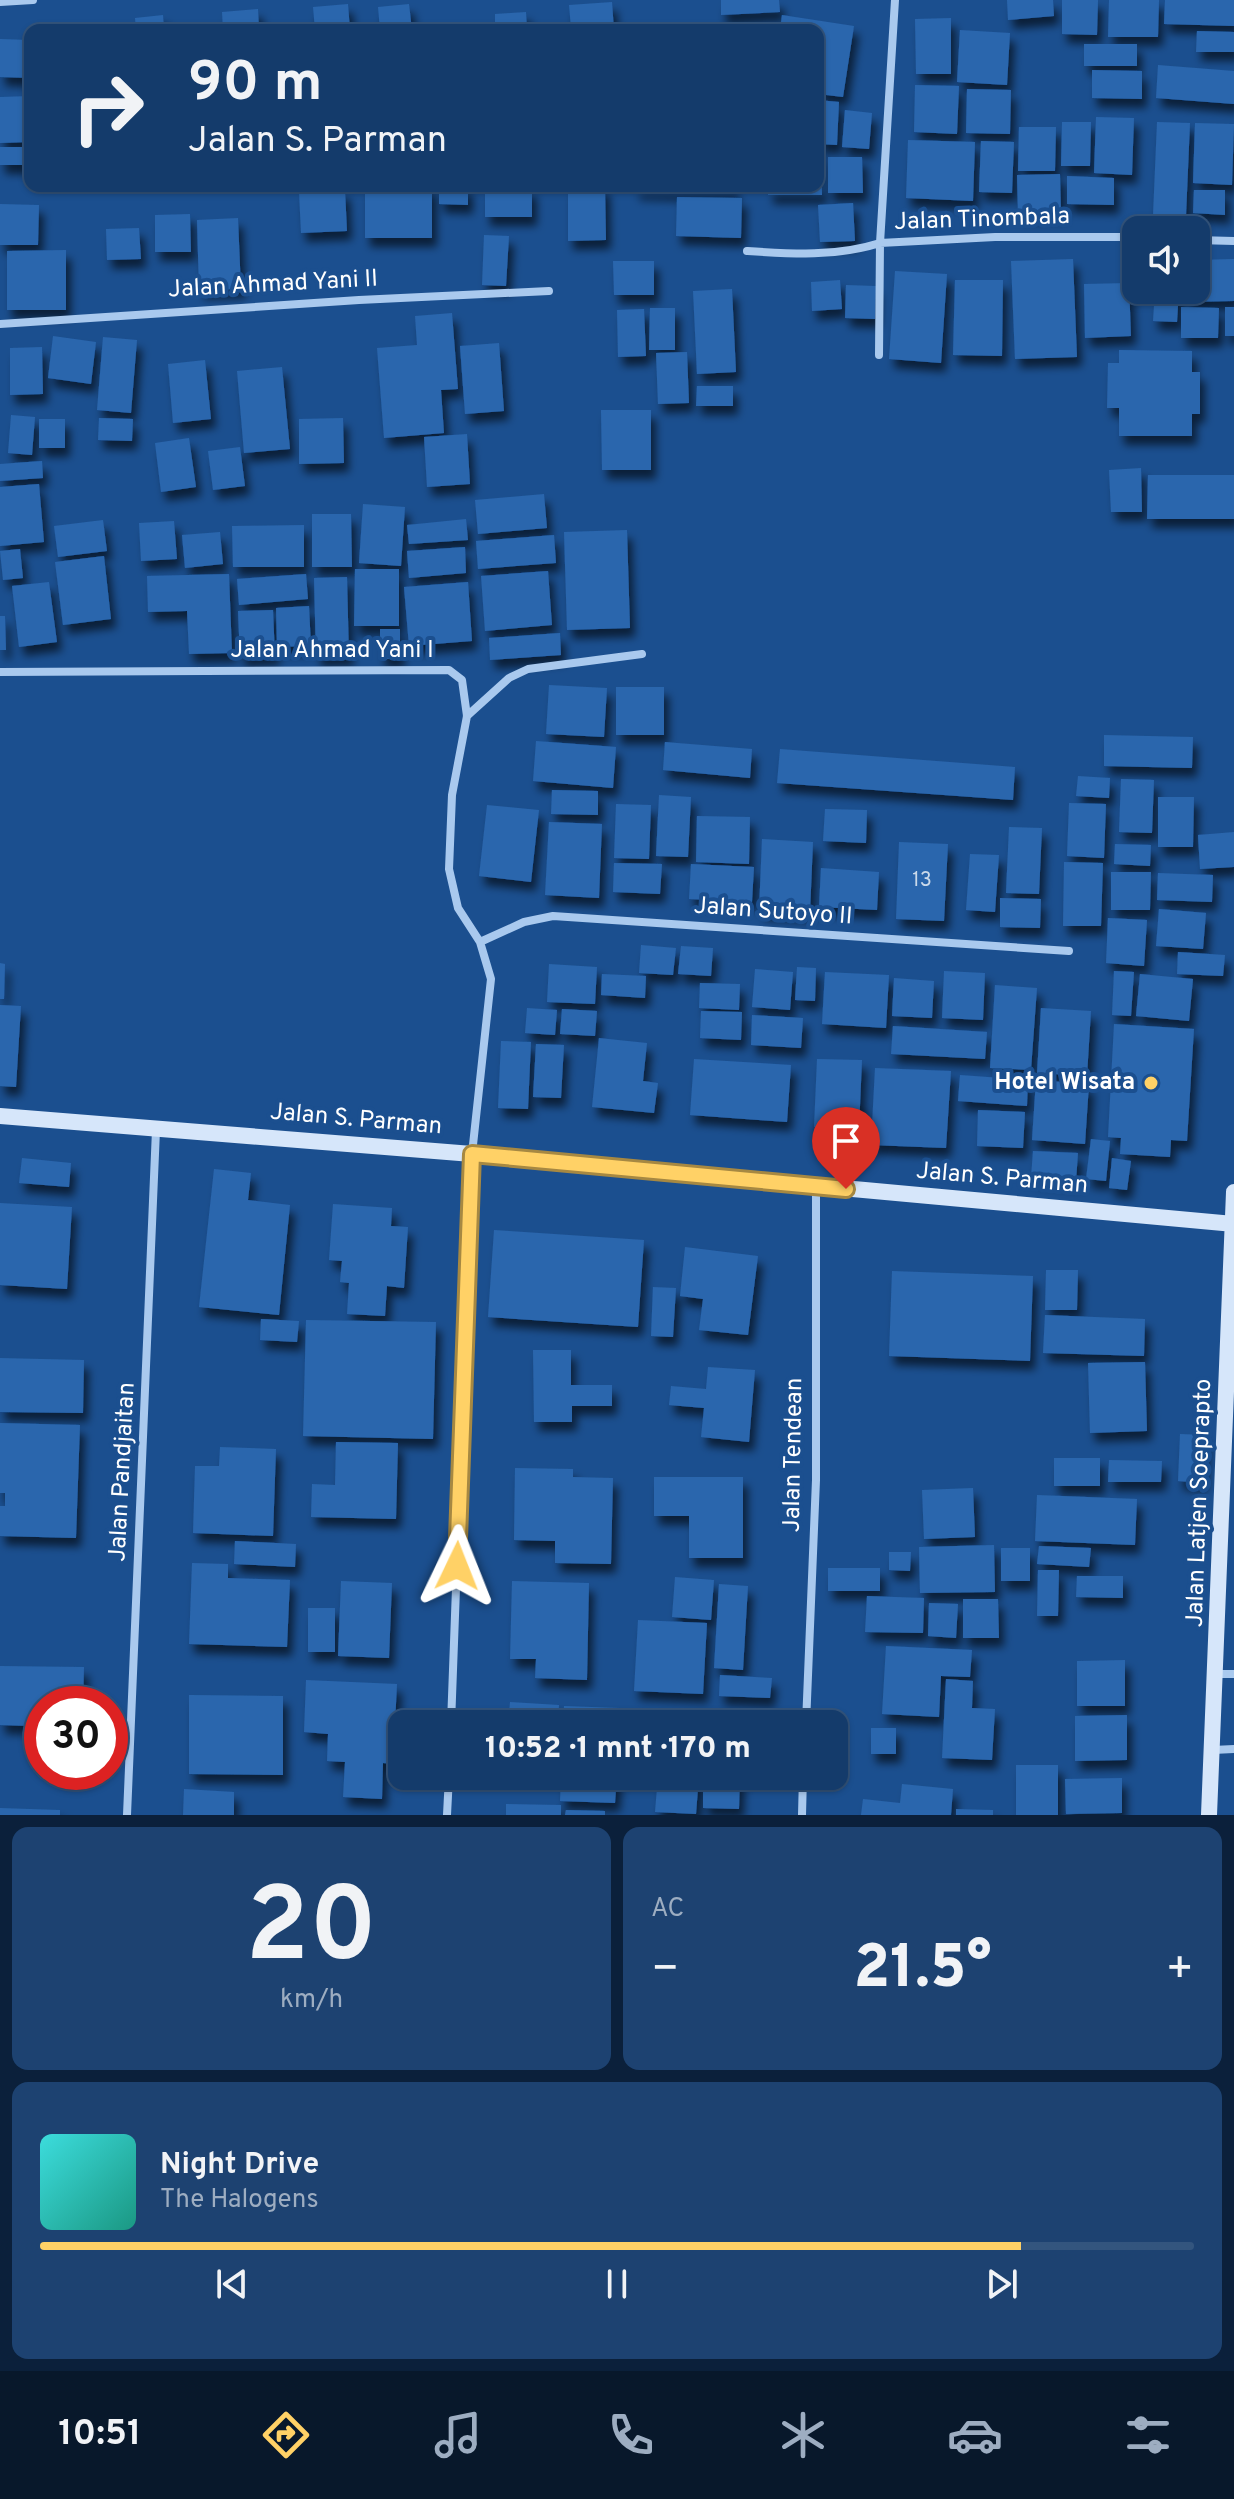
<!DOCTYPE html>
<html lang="id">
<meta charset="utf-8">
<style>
:root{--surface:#143b6b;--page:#1d4271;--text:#f1f3f6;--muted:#9dadc1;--line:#33557e;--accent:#ffd166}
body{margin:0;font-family:Overpass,sans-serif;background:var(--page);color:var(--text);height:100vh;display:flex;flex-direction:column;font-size:30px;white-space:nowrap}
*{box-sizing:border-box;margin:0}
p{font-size:26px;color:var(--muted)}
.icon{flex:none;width:44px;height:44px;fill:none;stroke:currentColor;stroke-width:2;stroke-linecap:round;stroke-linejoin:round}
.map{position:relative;height:1815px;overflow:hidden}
.side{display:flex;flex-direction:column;gap:12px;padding:12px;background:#0b203b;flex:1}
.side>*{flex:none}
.hud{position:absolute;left:24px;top:24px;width:800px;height:168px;border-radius:16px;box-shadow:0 2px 6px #0004,0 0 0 2px var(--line);background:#143b6b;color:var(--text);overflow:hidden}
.fabs{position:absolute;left:1122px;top:216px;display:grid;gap:16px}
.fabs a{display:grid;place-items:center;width:88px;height:88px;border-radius:16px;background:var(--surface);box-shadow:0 2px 6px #0004,0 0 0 2px var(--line);font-size:40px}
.speed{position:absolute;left:24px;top:1686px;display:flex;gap:16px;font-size:40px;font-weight:700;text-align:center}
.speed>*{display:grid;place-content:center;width:104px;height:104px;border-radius:50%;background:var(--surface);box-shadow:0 2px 6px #0004,0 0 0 2px var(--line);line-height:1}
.speed .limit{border:12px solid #d22;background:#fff;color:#111}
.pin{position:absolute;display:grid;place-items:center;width:68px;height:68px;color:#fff;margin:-82px -34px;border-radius:50% 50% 50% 0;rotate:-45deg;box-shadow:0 0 8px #0007}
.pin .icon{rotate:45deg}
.me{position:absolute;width:88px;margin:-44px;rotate:2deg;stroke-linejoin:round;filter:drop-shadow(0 0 6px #0008)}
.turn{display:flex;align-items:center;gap:28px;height:168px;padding:0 32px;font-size:36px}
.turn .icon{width:104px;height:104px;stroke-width:2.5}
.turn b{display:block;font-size:56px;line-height:68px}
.big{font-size:60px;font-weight:800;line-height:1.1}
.side .tile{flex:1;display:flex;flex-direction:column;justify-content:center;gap:12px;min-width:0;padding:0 28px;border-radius:16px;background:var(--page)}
.side .dial{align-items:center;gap:0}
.dial b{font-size:104px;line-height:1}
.song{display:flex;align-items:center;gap:24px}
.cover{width:96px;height:96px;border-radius:12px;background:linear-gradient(135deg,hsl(180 70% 55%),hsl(170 70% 35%))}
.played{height:8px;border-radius:4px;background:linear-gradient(90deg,var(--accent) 85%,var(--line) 85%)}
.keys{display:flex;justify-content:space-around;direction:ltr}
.heat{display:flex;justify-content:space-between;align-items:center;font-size:44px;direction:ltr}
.side .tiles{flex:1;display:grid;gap:12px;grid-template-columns:1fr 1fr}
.tile:last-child{grid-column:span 2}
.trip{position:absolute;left:388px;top:1710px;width:460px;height:80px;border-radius:16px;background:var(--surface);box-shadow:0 2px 6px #0004,0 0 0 2px var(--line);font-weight:800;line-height:80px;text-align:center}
.dock{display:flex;height:128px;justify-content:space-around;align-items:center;background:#08182b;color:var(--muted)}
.dock .icon{width:56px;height:56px}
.dock .on{color:var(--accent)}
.dock b{font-size:36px;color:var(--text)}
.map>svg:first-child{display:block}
.building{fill:#2a66ad;filter:url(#shadow)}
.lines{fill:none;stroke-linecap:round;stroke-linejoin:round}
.street{stroke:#a9c9ee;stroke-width:8}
.secondary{stroke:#d6e6fa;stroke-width:16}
.route-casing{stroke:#a68842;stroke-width:20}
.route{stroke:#ffd166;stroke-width:14}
.poi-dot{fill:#ffd166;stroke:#1b4f8f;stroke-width:3}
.labels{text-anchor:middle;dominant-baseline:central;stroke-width:8;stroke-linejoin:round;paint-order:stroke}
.number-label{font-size:20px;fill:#cad9ea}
.street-label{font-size:24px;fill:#fff;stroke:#1b4f8f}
.poi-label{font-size:24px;font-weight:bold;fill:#fff;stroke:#1b4f8f;text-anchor:end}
</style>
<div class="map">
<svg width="1234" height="1815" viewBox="0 0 1234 1815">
<defs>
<filter id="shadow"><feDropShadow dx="5" dy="9" stdDeviation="4" flood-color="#0009"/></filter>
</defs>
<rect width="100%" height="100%" fill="#1b4f8f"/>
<!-- building -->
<path class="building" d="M721,0H779L780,12L721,15Z
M1007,0H1053L1054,16L1008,20Z
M1062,0H1098L1097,35L1062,34Z
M1109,0H1159L1158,37H1108Z
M1165,0H1234V26L1164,24Z
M612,2L614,30L571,28L569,5Z
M348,4L350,30H315L313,7Z
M409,4L412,30H380L378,7Z
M258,9L259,30H223L222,12Z
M526,12L527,30H495V14Z
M163,15L164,30H136L135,18Z
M782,15L854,26L843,97L818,94V30H780Z
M951,18V74H916L915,19Z
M960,30L1010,33L1007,85L957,82Z
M1197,31L1234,32V52H1196Z
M0,39L30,40V78L0,77Z
M1084,44H1137V66H1084Z
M1158,65L1234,71V104L1156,98Z
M1092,70L1142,71V99L1092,98Z
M915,85L959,86L957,134L914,132Z
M967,89L1011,90L1010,134L966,133Z
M30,96V142L0,143V97Z
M818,100L839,102L837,145L818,144Z
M845,110L872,113L869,149L842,147Z
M1096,117L1134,118L1132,175L1094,173Z
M1062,122H1091L1090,166H1061Z
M1157,122L1190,123L1186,216L1153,215Z
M1195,123L1234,124L1232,185L1193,183Z
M1019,127H1056L1055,171H1018Z
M908,140L975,142L973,201L906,198Z
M981,141L1014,142L1012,193L979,192Z
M0,147H27V165H0Z
M818,150H821L822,195H768V186H818Z
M828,157H862L863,193H828Z
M1060,174L1061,212L1018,214L1017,175Z
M1067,176L1114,178V205L1067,204Z
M365,186H432V238H365Z
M439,186H468V205L439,204Z
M605,186L606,240L568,241V187Z
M634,186H735V194L634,191Z
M485,188H532V217H485Z
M345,190L347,231L301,233L299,192Z
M1194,190H1225V215L1193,213Z
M677,197L742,198L741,238L676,236Z
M853,203L855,241L820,242L818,205Z
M0,204L39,205L38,245H0Z
M190,214L191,252H155V215Z
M238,218L241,289L199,290L197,220Z
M139,228L141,259L107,260L106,229Z
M484,235L509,236L506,286L482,285Z
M66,250V310H7V251Z
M1073,259L1077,357L1015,359L1011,261Z
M1234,259V301L1186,302V290H1196V260Z
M613,261H654V295H614Z
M895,271L947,274L941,363L889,359Z
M840,280L842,309L812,311L811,282Z
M955,280H1003L1002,356L953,355Z
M1129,283L1131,336L1085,338L1084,284Z
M846,285L876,286L875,319L845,318Z
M732,289L736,372L697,374L693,291Z
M1155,290H1179L1177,322L1153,321Z
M1181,307L1219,308L1218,338H1181Z
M1225,307H1234V336H1225Z
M650,308H675V350H649Z
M644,309L646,356L618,357L617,310Z
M452,313L458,389L441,390L444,433L384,438L377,348L417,345L415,316Z
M53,336L96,342L91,384L48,378Z
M103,337L137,340L131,413L97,410Z
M499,343L504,411L465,414L460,346Z
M42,347L43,394L10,395V348Z
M1119,350L1192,351V372H1200V414H1192V436H1119V408H1107L1108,363H1119Z
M687,352L689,403L658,404L656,353Z
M205,360L211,419L173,423L168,364Z
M282,367L290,449L244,453L237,371Z
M697,386H733V406H696Z
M601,410H651V470H602Z
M11,415L35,417L32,455L8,453Z
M99,418L133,419L132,441L98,440Z
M343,418L344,463L299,464V419Z
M39,419H65V448H39Z
M467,434L470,484L427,487L424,437Z
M189,438L196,487L161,492L155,443Z
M240,447L245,486L213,490L208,451Z
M42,461L43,478L0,481V464Z
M1141,468L1142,512H1111L1109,470Z
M1148,475H1234V519H1147Z
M39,484L44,542L0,546V487Z
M544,494L547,528L478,534L475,500Z
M363,504L405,507L401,566L359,563Z
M312,514H351L352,567H312Z
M466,519L468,540L409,544L407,525Z
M103,520L107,551L58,557L54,526Z
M174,521L177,559L141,561L139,523Z
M304,525V567H233L232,526Z
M627,530L630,628L567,630L564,532Z
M220,532L223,564L185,568L182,535Z
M554,535L556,563L478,569L476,541Z
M465,547L466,573L409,578L407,551Z
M20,549L23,578L3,580L0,551Z
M104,556L111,619L63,625L55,562Z
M355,569H399V626H354Z
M548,571L552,625L485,631L481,576Z
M229,574L232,653L189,654L187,611L148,612L147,576Z
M306,574L308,599L239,605L237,579Z
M347,577L349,657L316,658L314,578Z
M49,582L57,642L19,647L12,586Z
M468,582L472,641L409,646L404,587Z
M309,606L311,646L277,647L276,608Z
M273,610L275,656L240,658L238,611Z
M0,616H5L6,650H0Z
M380,629H400V659H380Z
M560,633L561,655L490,660L489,638Z
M549,685L607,688L604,737L546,734Z
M616,687H664V735H616Z
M1104,735L1193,737L1192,768L1104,766Z
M536,741L616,747L613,788L533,781Z
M665,742L752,749L750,778L663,770Z
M780,749L1015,767L1013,800L777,783Z
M1078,776L1110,778L1109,798L1076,796Z
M1121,779L1154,780L1152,833L1119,832Z
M552,790L598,791V815L551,814Z
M659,795L691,797L688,857L656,856Z
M1158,797H1194L1193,847H1158Z
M1069,803L1106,804L1104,858L1067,856Z
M616,804L651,805L649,859L614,858Z
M487,805L539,810L531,882L479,876Z
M825,809L867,810L866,843L823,841Z
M697,816L750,817L749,864L696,862Z
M549,822L602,824L599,898L545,895Z
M1009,827L1042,828L1039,894L1006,893Z
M1234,832V867L1200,869L1198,835Z
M762,839L813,842L810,913L759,911Z
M899,842L948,844L944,921L896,919Z
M1115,844L1151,845L1150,866L1114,864Z
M970,854L999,855L995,912L966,910Z
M1064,862L1103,863L1101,926H1063Z
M614,863L662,864L660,894L613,892Z
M691,864L754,867L752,902L689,899Z
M821,868L879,872L877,910L819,907Z
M1111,872H1151L1150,910H1111Z
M1158,873L1213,875L1212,902L1157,900Z
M1000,898L1041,899L1040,928L1000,927Z
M1159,909L1206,913L1203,949L1156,946Z
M1108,918L1147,920L1144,966L1106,963Z
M641,945L676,948L673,975L639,973Z
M681,946L713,948L711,976L678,974Z
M1178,952L1225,955L1223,976L1177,974Z
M0,963L5,964L4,999H0Z
M549,964L597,967L595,1004L547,1002Z
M797,967L816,968L815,1001L795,1000Z
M755,969L793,972L790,1010L752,1007Z
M944,971L985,973L983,1020L942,1018Z
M1114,971L1134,972L1131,1016L1112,1015Z
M825,972L889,975L886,1028L822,1024Z
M602,974L646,976L645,998L601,995Z
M1140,974L1193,979L1189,1021L1136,1016Z
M894,978L934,981L932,1018L892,1016Z
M700,983L740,984L739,1010L699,1008Z
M995,985L1037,988L1031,1070L990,1068Z
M0,1005L21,1006L16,1087L0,1086Z
M527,1008L557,1010L555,1035L525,1033Z
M1041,1008L1091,1011L1087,1076L1037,1073Z
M562,1009L597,1011L595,1036L560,1034Z
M701,1011L742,1012L741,1040L700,1038Z
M752,1015L803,1018L801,1048L751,1045Z
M1114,1024L1194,1029L1187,1141L1171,1140L1170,1157L1120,1154L1121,1138L1108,1137Z
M893,1026L987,1032L985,1059L891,1054Z
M599,1038L647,1043L643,1081L658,1083L654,1113L592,1107Z
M501,1041L531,1042L528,1109L498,1108Z
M536,1044L564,1045L561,1098L533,1097Z
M694,1059L791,1065L787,1122L690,1115Z
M817,1059L862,1060L859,1129L814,1127Z
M875,1068L951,1071L946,1148L871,1145Z
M960,1075L1028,1080L1027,1106L958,1101Z
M1036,1080L1089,1084L1085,1144L1032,1140Z
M978,1110L1025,1112L1023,1148L977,1146Z
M1091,1139L1110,1141L1106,1181L1086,1179Z
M1033,1151L1078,1153L1076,1181L1031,1177Z
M22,1158L71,1163L69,1187L19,1183Z
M1112,1158L1131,1161L1127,1190L1109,1188Z
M214,1169L251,1173L248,1200L290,1205L279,1315L199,1307Z
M0,1203L72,1207L67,1289L0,1285Z
M333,1204L392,1208L391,1226L408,1227L404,1288L387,1286L385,1316L347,1314L349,1283L340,1282L342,1261L329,1260Z
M494,1230L644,1240L638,1327L488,1317Z
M685,1247L758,1256L748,1335L699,1330L703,1299L680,1296Z
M1046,1270H1078L1077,1310H1045Z
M892,1271L1033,1276L1030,1361L889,1356Z
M653,1287L676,1288L673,1337L651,1336Z
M1045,1315L1145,1319L1144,1356L1043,1353Z
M261,1319L299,1321L297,1342L260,1340Z
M306,1320L436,1322L433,1439L303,1436Z
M533,1350H571V1385H612V1406H572V1422H534Z
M0,1358L84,1360L83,1413L0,1412Z
M1145,1362L1147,1431L1090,1433L1088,1363Z
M708,1367L755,1370L749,1442L701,1437L704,1408L669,1405L671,1386L706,1389Z
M0,1423L80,1425L76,1538L0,1536V1506H5V1493H0Z
M1180,1434L1205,1435L1202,1483L1178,1481Z
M336,1442L398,1443L396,1519L311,1517L312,1484L335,1485Z
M220,1447L276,1449L273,1536L193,1533L195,1466H219Z
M1054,1458H1100V1486H1054Z
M1109,1460L1162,1461L1161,1482H1108Z
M515,1468L573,1469V1477L613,1478L611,1564L555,1563V1541L514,1540Z
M654,1477H743V1558H689V1516H654Z
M973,1488L975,1537L924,1539L922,1490Z
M1037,1495L1137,1499L1135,1545L1035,1541Z
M235,1541L296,1544L295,1567L234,1564Z
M994,1545L995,1592L920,1593L919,1547Z
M1039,1546L1091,1548L1089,1567L1037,1564Z
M1001,1548H1030V1581H1001Z
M889,1552H911L910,1571L889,1570Z
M192,1563L228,1564V1578L290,1580L287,1647L189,1644Z
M828,1568H880V1591H828Z
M1038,1570H1059L1058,1616H1037Z
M1077,1576H1123V1598L1076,1597Z
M675,1577L714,1580L711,1620L672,1617Z
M341,1581L392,1583L389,1658L338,1656Z
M512,1581L589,1583L587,1680L535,1678L536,1659H510Z
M719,1584L748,1586L743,1670L714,1668Z
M867,1596L924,1598L923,1633L865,1632Z
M963,1599H998L999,1638H963Z
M929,1603L958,1604L956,1638L928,1636Z
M308,1608H335V1652H308Z
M638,1620L707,1623L703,1694L634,1691Z
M886,1646L972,1650L970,1677L941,1676L939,1717L882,1714Z
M1125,1660V1706H1077V1661Z
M0,1666L84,1667L83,1704H42V1754L28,1753L29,1726L0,1725Z
M720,1675L772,1678L770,1698L719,1696Z
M946,1679L973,1681L972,1708L995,1709L992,1760L942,1758Z
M306,1680L397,1684L393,1764L383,1763L382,1799L343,1797L345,1762L327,1761L328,1734L304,1732Z
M189,1695L283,1696V1775L189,1774Z
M510,1702L559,1705L558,1724H508Z
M564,1706L620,1708L619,1724H563Z
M705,1714L738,1715L737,1724H705Z
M1127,1715V1760L1075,1761V1716Z
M871,1728H896V1754H871Z
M1016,1765H1058V1815H1016Z
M561,1776H617L615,1803L560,1801Z
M658,1776H699L696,1814L655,1812Z
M703,1776H740L739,1809L703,1808Z
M1122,1778V1813L1066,1814L1065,1779Z
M902,1784L953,1789L951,1815H861L863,1799L900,1803Z
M184,1789L234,1792V1815H183Z
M506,1804L561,1805V1815H506Z
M0,1808L60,1810V1815H0Z
M956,1809L993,1810V1815H956Z
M566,1810L605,1811V1815H565Z"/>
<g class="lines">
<!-- street -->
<path class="street" d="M895,0L880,243L995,237H1136
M0,2L33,0
M1196,240L1234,241
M747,251C792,254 836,257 880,243L879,355
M0,324L359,300L549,291
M0,672L449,670L462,680L467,716L452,795L449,869L458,908L480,942L491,979L472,1154L451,1724
M467,716L509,678L528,669L642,654
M480,942L524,922L553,916L1069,951
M1217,1674H1234
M806,1724L816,1480V1186
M1213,1750L1234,1749
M127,1815L156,1130
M447,1815L449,1776
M802,1815L803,1776"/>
<!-- secondary -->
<path class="secondary" d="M0,1116L472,1154L1234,1224
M1209,1815L1234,1192"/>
</g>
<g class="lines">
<!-- route casing -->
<g class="route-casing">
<path id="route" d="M457,1566L472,1154L846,1189"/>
</g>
<!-- route -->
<use href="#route" class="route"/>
</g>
<!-- markers -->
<circle class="poi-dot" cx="1151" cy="1083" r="8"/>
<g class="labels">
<!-- number labels -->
<g class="number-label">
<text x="922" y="881">13</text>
</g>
<!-- street labels -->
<g class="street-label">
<text transform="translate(982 220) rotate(-2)">Jalan Tinombala</text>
<text transform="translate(273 285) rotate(-3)">Jalan Ahmad Yani II</text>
<text x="332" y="651">Jalan Ahmad Yani I</text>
<text transform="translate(773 912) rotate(4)">Jalan Sutoyo II</text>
<text transform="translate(356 1120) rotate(5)">Jalan S. Parman</text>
<text transform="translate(1002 1179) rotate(5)">Jalan S. Parman</text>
<text transform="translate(794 1455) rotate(-89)">Jalan Tendean</text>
<text transform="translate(123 1472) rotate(-87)">Jalan Pandjaitan</text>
<text transform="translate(1200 1503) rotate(-88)">Jalan Latjen Soeprapto</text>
</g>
<!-- poi labels -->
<g class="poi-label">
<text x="1135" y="1083">Hotel Wisata</text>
</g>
</g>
</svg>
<div class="fabs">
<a><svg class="icon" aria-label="sound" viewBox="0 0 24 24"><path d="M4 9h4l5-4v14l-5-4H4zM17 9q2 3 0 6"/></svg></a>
</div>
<div class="speed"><div class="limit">30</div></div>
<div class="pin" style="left:846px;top:1189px;background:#d93025"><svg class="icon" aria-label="arrive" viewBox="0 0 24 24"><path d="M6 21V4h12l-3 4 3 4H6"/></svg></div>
<svg class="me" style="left:457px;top:1566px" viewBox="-20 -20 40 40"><path d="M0-17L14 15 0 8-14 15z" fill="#ffd166" stroke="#fff" stroke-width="4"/></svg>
<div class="trip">10:52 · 1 mnt · 170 m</div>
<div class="hud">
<div class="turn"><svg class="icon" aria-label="right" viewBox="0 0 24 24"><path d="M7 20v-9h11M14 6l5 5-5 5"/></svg><div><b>90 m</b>Jalan S. Parman</div></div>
</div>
</div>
<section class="side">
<div class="tiles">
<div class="tile dial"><b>20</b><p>km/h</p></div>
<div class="tile"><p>AC</p>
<div class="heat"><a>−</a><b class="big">21.5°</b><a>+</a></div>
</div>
<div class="tile">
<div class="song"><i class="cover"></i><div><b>Night Drive</b><p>The Halogens</p></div></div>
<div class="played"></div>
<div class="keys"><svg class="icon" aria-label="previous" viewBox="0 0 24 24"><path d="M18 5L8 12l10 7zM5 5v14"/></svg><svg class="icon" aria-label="pause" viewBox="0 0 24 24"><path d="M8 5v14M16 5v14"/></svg><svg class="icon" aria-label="next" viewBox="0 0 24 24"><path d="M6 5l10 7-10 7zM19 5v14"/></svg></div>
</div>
</div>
</section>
<nav class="dock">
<b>10:51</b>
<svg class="icon on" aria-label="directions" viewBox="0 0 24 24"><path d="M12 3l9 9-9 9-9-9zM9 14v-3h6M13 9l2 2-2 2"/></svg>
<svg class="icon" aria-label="music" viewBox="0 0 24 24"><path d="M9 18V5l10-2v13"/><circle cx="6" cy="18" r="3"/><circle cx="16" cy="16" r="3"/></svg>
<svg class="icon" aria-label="phone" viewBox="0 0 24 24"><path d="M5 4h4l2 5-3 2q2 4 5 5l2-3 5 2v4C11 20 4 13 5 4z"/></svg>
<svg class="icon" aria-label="climate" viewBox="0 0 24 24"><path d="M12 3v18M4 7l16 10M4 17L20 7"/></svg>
<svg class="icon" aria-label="car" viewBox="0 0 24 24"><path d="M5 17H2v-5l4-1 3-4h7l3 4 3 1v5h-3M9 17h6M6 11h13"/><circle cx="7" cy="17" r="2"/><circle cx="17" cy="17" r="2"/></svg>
<svg class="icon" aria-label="filters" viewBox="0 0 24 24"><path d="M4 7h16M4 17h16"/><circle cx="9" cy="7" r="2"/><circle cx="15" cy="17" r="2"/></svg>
</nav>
